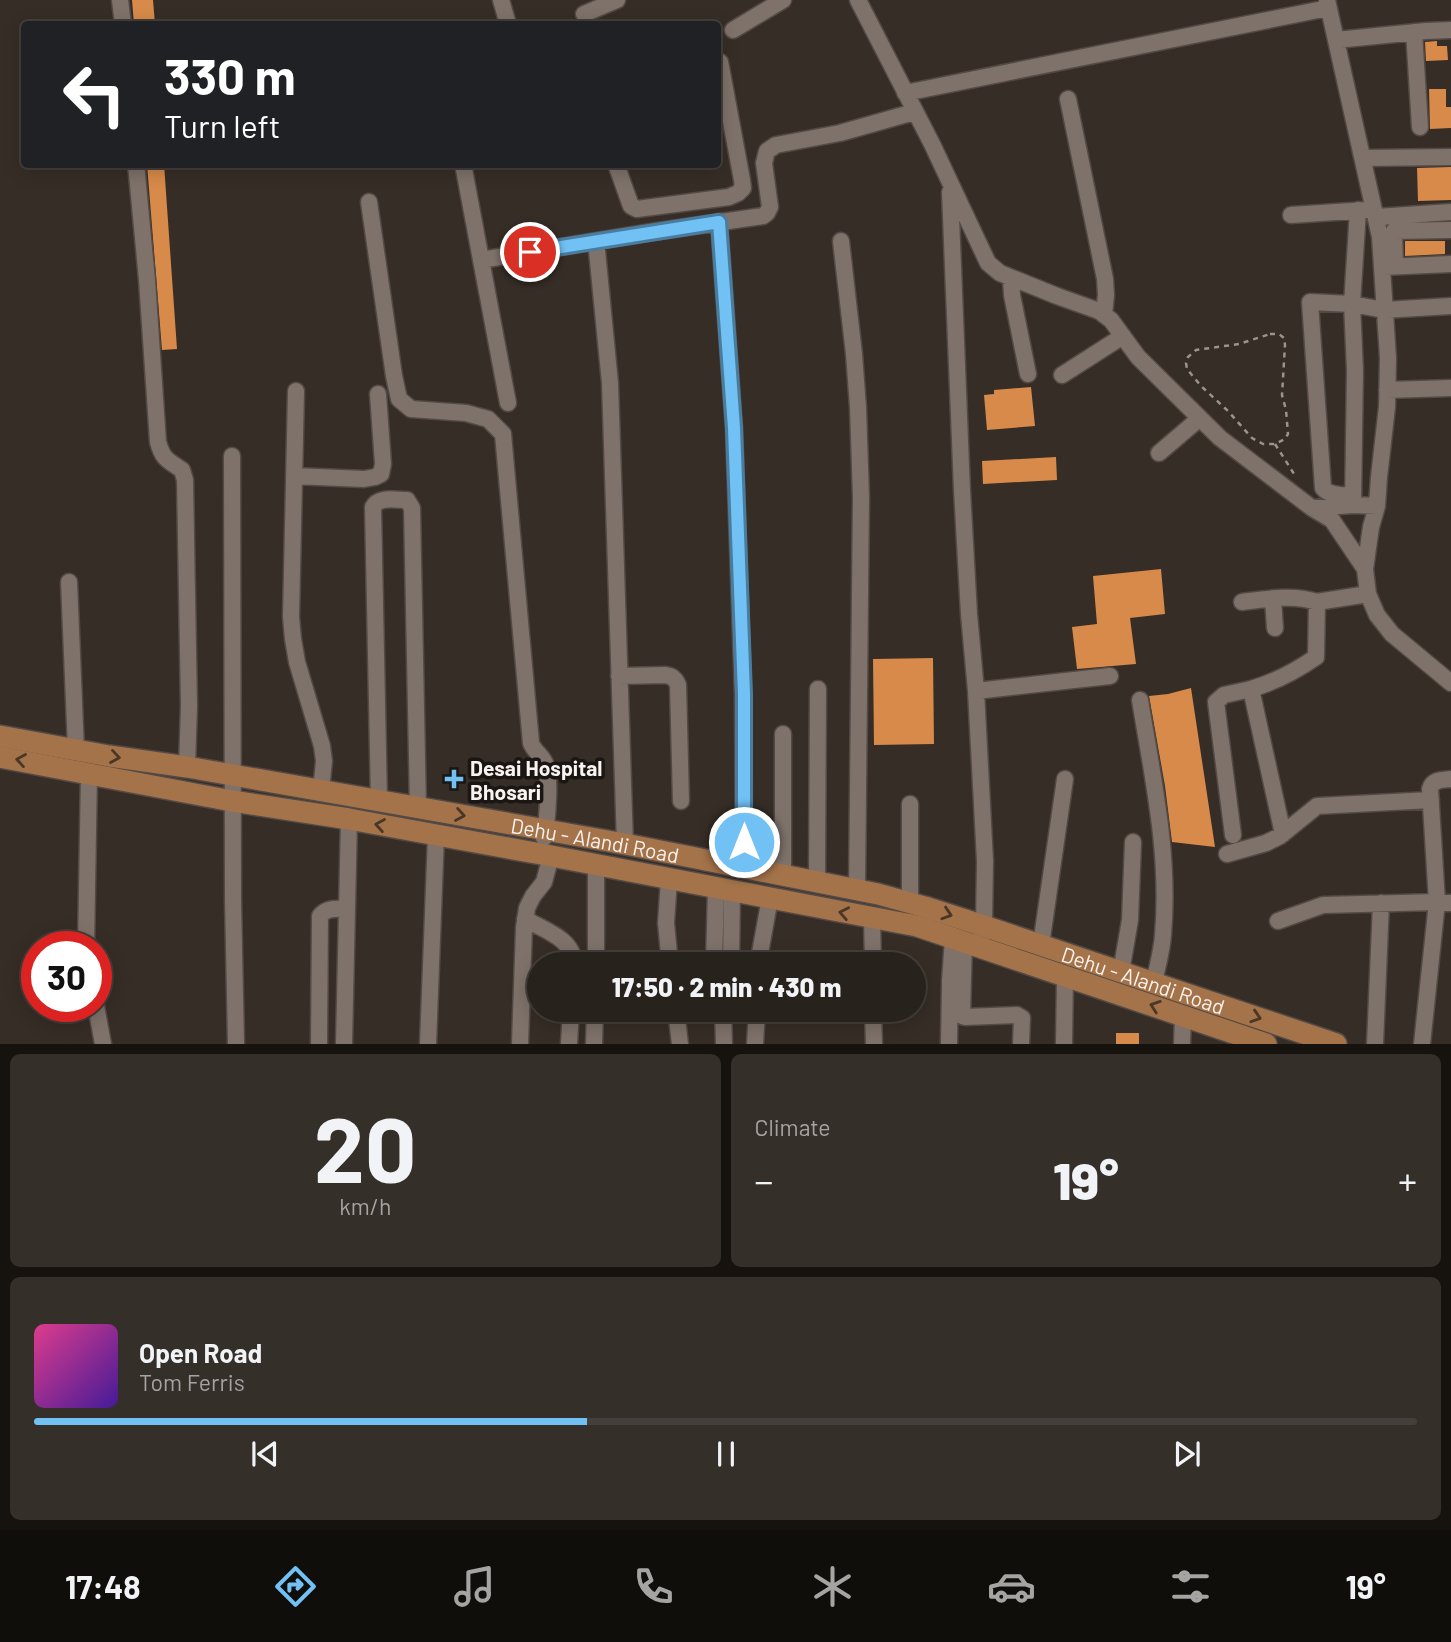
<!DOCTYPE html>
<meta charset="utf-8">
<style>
:root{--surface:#28221c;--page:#342f29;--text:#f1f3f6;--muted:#a5a4a3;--line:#443f3b;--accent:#71c1f5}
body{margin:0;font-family:Barlow,sans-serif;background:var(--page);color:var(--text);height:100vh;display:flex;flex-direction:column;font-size:26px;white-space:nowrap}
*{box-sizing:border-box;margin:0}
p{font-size:23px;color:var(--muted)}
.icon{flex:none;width:38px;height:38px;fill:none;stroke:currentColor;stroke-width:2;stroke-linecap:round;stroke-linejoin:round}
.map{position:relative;height:1044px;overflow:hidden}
.drawer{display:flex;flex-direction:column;gap:10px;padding:10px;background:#16130f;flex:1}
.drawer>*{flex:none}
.top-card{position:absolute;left:21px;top:21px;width:700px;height:147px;border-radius:7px;box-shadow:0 4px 18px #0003,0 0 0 2px var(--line);background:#202124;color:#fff;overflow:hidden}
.speed{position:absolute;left:21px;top:931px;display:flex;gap:14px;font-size:35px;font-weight:700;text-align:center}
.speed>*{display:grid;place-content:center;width:91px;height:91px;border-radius:50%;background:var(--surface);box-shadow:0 4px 18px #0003,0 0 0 2px var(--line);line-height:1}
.speed .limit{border:10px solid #d22;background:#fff;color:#111}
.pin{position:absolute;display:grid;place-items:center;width:60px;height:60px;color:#fff;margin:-30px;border:4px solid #fff;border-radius:50%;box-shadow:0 2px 7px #0007}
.me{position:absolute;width:77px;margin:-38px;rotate:0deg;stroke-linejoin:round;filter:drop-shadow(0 0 5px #0008)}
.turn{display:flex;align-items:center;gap:24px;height:147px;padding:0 28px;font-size:32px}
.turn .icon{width:91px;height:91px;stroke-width:2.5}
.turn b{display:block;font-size:49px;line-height:60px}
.big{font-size:52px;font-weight:800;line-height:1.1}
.drawer .tile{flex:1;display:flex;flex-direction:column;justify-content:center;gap:10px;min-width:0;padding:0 24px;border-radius:10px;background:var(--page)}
.drawer .dial{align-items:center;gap:0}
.dial b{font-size:91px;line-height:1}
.song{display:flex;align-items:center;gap:21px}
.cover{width:84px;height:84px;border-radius:10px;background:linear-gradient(135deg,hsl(330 70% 55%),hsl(260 70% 35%))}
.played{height:7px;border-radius:4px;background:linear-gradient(90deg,var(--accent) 40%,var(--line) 40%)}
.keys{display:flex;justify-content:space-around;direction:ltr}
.heat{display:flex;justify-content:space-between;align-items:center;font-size:38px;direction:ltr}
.drawer .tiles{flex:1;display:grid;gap:10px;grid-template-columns:1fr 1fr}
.tile:last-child{grid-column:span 2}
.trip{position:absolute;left:527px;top:952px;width:399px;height:70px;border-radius:35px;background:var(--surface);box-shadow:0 4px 18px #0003,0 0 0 2px var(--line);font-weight:800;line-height:70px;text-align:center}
.tabs{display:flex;height:112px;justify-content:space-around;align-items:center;background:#100e0b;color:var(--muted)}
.tabs .icon{width:49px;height:49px}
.tabs .on{color:var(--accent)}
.tabs b{font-size:32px;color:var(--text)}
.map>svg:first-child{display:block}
.building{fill:#d78a49}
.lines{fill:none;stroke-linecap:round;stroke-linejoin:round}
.minor-casing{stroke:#534a45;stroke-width:19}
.major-casing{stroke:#534a45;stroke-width:24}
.path{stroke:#9b938e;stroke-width:2.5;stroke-dasharray:5 5;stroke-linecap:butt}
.minor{stroke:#7e726a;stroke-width:16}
.major{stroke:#a4734a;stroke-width:21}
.oneway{stroke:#4a3726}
.route-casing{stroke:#497d9f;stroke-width:18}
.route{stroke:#71c1f5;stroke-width:12}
.poi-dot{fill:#71c1f5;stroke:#1a1613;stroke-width:2.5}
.labels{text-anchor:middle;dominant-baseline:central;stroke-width:7;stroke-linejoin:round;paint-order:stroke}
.poi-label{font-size:21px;font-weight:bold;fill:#faf3ef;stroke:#1a1613;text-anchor:start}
.street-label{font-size:21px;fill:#faf3ef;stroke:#1a1613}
</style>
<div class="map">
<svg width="1451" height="1044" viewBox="0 0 1451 1044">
<rect width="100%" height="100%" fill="#362d26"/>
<!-- building -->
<path class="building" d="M132,0H153L155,24H134Z
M1437,41V46H1447L1448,60L1426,61L1425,42Z
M1429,89H1446V107H1451V128L1430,129Z
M147,164H164L177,349L162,350Z
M1451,167V200L1418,201L1417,168Z
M1405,241H1445V254L1405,256Z
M1031,387L1035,426L987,430L984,395L994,394V390Z
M1056,457L1057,480L983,484L982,461Z
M1161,569L1165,614L1130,618L1136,664L1077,669L1072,627L1097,624L1093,576Z
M933,658L934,744L874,745L873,659Z
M1191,688L1215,847L1172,842L1165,786L1149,696L1168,694Z
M1116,1033H1139V1044H1116Z"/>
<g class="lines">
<!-- minor casing -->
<g class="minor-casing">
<path id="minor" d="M120,0L123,24
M501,0L508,24
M858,0L932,144L988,263L1000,273L1057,296L1099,311L1111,320L1138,357L1220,438L1312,508L1332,520L1365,569
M1327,0L1380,237L1388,358L1387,407L1379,477L1377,506L1371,527L1365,569L1368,594L1377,615L1392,634L1451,683
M584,14L617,0
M733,30L783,0
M1414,32L1420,127
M1336,40L1426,31L1451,30
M905,93L1328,8
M1068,99L1105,279L1106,295L1104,315
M1363,158L1451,157
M136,164L147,280L158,442C163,460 168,460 182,470L185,480L189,706L187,767
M463,164L508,403
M616,164L631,206L637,209L729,197L738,193L743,188L742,180L720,62
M950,192L962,490L969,614L976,691L985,861L984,926L982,935
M369,202L394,376L399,399L411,409L466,413L488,419L503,434L531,743C534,751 540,754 544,761C552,772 547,823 544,838
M1291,215L1366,210
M1376,217L1451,212
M719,222L734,428L743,694L744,867
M841,241L854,354L858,407L861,497L857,890
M597,251L610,383L625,844
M481,260L652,232L763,216L767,213L770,207L764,163L767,151L776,145L840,133L914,112
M1395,266L1394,231L1451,230
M1384,267L1451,264
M1011,278L1012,295L1028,374
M1062,375L1123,336
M1387,390L1451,388
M296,391L291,617L293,639L297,662L322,746L324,761L321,791
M1159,453L1200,418
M232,456L233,899L236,1044
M294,476L364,479L375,477L381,474L383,464L378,394
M1353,496C1343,495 1329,496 1323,488L1310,302L1352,304L1384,310L1451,306
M1353,505L1355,370L1352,304L1358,210
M1312,508L1353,505L1377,506
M69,582L76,750
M1273,599L1275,628
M1242,602C1266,599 1294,594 1317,602
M619,676L665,675C672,676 675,678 678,685L681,801
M976,691L1110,676
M1140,700C1153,779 1170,855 1163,935C1162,951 1157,967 1154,983
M379,801L373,507C379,496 395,500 407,500L412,508L418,808
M1283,834L1251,689C1275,682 1296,671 1316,657L1317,602L1368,594
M1233,835L1216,702L1224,695L1251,689
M1227,854L1266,843L1280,836L1317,806L1431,800
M783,875V734
M669,879L666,923L670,964
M817,882L818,689
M910,903V804
M872,918L873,964
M525,919C544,930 574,939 574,964
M1278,921L1323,905L1437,902L1451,903
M964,941L962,1016L965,1017L1017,1015L1022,1018L1021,1044
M1041,945L1065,779
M86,947L89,773
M596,964V865
M714,964L716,888
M731,964L732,891
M758,964L770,898
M1121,972L1130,920L1133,842
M96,1006L103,1044
M676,1010L680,1044
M723,1010L724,1044
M873,1010L874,1044
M319,1044L320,916C327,907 337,909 347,909
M344,1044L349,819
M428,1044L436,835
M520,1044L524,928L527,908L533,896L544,882L551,856
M569,1044L571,1010
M594,1044L595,1010
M755,1044L757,1010
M949,1044L950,981L953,938
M1064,1044L1065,976
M1182,1044L1183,1016
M1375,1044L1381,903
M1422,1044L1437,902L1430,789C1433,779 1442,780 1451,779"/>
</g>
<!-- major casing -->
<g class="major-casing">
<g id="major">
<path id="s1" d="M0,736L109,756L187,767L625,844L878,894L925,907L984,926L1336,1044"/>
<path d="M0,757L232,801L349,819L541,854L917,926L1266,1044"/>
</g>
</g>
<!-- path -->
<path class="path" d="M1270,334H1279L1284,338L1285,345L1282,395L1286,410L1288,434L1285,439L1275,444H1263L1252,438L1228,411L1201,386L1187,369L1186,363L1188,357L1196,350L1239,344Z
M1275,444L1296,477"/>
<!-- minor -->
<use href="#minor" class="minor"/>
<!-- major -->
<use href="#major" class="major"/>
</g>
<!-- one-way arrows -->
<defs><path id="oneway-chevron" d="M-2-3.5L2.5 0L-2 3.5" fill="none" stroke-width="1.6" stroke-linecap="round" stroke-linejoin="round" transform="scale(1.75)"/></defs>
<g class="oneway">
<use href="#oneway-chevron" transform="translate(115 757) rotate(9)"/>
<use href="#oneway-chevron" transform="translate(21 760) rotate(-170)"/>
<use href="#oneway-chevron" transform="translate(460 815) rotate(10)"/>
<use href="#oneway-chevron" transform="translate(380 825) rotate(-170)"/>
<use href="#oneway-chevron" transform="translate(844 913) rotate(-169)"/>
<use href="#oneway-chevron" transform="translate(947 914) rotate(18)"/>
<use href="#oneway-chevron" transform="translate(1155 1006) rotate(-161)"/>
<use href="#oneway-chevron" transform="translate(1256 1017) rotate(18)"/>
</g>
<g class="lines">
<!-- route casing -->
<g class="route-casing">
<path id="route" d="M530,252L719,222L734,428L744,694V842"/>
</g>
<!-- route -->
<use href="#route" class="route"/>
</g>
<!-- markers -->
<path class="poi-dot" d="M450.5 768.5h7v7h7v7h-7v7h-7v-7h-7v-7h7z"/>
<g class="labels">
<!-- poi labels -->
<g class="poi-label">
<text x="470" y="767">Desai Hospital<tspan x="470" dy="24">Bhosari</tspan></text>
</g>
<!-- street labels -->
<g class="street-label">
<text stroke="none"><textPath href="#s1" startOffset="604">Dehu - Alandi Road</textPath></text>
<text stroke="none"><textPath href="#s1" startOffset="1171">Dehu - Alandi Road</textPath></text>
</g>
</g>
</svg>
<div class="speed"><div class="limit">30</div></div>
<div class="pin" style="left:530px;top:252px;background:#d93025"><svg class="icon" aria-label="arrive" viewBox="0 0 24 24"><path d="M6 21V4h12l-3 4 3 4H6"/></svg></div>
<svg class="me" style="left:744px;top:842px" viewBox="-20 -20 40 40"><circle r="17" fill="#71c1f5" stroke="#fff" stroke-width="3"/><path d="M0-11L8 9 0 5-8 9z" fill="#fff"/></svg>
<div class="trip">17:50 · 2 min · 430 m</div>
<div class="top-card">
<div class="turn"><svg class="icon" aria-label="left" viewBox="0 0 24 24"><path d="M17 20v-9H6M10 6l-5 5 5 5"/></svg><div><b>330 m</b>Turn left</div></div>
</div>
</div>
<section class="drawer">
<div class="tiles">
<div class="tile dial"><b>20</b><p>km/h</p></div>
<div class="tile"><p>Climate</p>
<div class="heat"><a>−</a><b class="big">19°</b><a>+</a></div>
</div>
<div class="tile">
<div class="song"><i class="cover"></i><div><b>Open Road</b><p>Tom Ferris</p></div></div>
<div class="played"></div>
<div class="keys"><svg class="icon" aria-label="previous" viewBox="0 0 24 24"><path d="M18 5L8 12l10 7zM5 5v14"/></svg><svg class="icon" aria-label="pause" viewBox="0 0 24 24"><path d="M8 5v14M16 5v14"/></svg><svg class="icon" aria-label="next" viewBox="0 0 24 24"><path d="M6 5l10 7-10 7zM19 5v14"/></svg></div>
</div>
</div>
</section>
<nav class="tabs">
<b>17:48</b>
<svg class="icon on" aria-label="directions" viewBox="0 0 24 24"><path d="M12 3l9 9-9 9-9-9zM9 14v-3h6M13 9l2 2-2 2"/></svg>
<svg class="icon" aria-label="music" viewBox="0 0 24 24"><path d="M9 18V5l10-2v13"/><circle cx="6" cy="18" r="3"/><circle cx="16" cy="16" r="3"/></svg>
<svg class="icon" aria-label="phone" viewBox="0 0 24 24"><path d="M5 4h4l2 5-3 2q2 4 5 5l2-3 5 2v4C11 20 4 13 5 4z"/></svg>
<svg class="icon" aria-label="climate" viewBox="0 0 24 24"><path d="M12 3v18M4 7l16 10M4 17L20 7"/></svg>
<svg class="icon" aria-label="car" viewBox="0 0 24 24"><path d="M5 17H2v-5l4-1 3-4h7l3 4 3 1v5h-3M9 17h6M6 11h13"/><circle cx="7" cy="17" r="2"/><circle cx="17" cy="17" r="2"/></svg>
<svg class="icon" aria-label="filters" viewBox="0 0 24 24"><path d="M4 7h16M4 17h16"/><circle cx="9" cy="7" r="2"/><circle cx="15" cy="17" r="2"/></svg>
<b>19°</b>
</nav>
